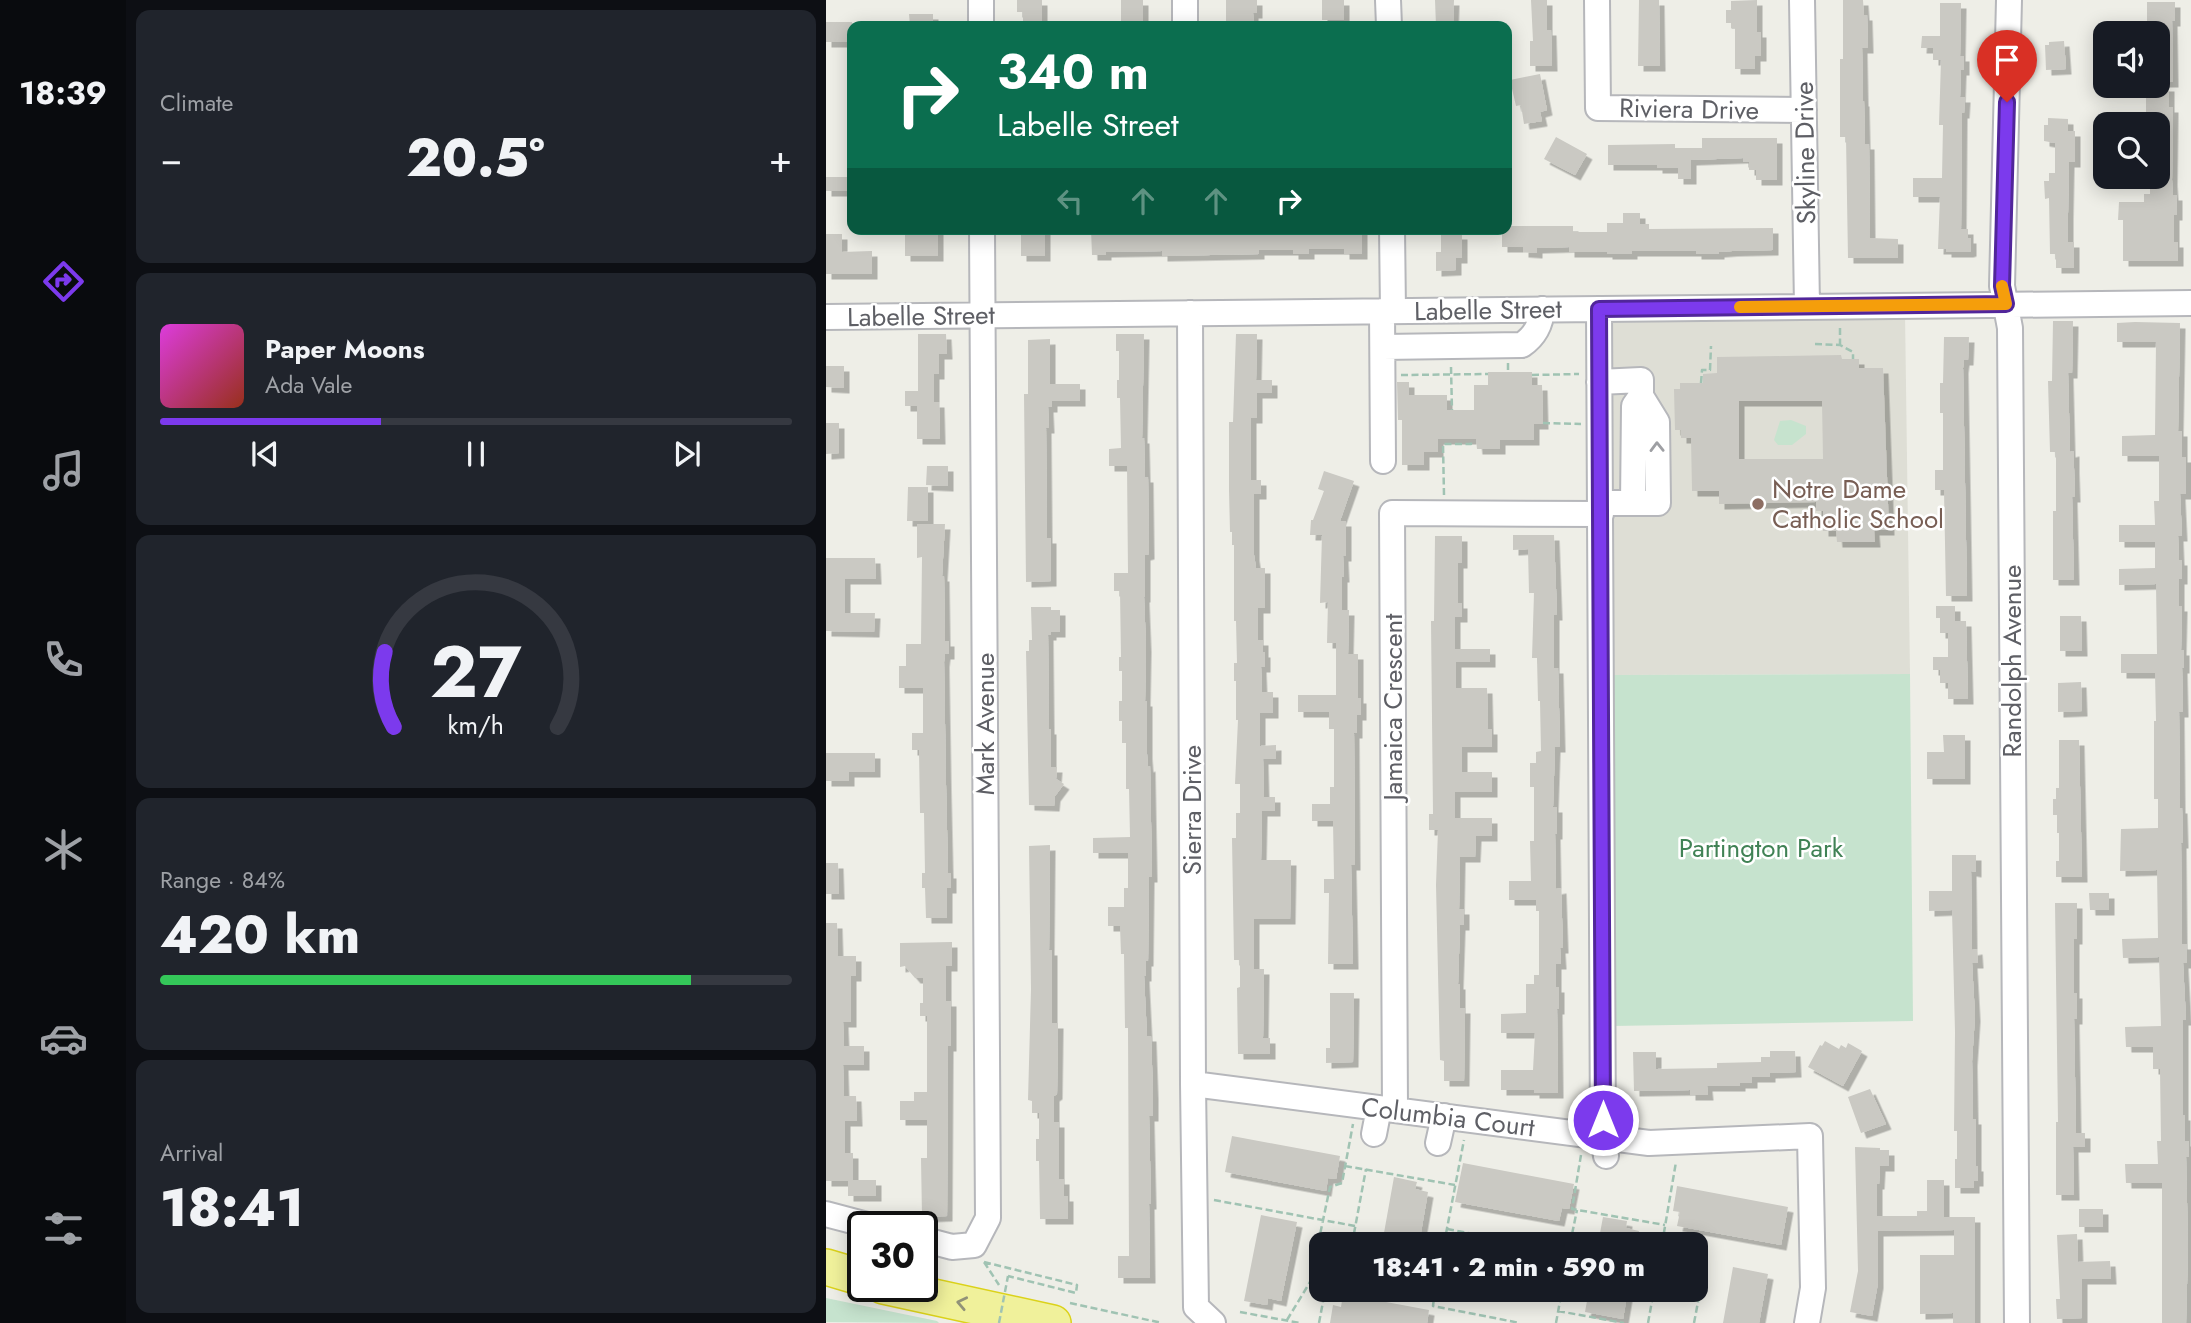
<!DOCTYPE html>
<meta charset="utf-8">
<style>
:root{--surface:#171b24;--page:#20242c;--text:#f1f3f6;--muted:#9ea1a6;--line:#363941;--accent:#7c3aed}
body{margin:0;font-family:Jost,sans-serif;background:var(--page);color:var(--text);height:100vh;display:flex;flex-direction:column;font-size:26px;white-space:nowrap}
*{box-sizing:border-box;margin:0}
p{font-size:23px;color:var(--muted)}
.icon{flex:none;width:38px;height:38px;fill:none;stroke:currentColor;stroke-width:2;stroke-linecap:round;stroke-linejoin:round}
.map{position:relative;flex:1;overflow:hidden}
.panel{display:flex;flex-direction:column;gap:10px;padding:10px;background:#0d0f14;width:700px}
.panel>*{flex:none}
.guide{position:absolute;left:21px;top:21px;width:665px;height:214px;border-radius:14px;box-shadow:0 4px 18px #0003;background:#0b6e4f;color:#fff;overflow:hidden}
.fabs{position:absolute;left:1267px;top:21px;display:grid;gap:14px}
.fabs a{display:grid;place-items:center;width:77px;height:77px;border-radius:14px;background:var(--surface);box-shadow:0 4px 18px #0003;font-size:35px}
.speed{position:absolute;left:21px;top:1211px;display:flex;gap:14px;font-size:35px;font-weight:700;text-align:center}
.speed>*{display:grid;place-content:center;width:91px;height:91px;border-radius:50%;background:var(--surface);box-shadow:0 4px 18px #0003;line-height:1}
.speed .limit{border:4px solid #111;border-radius:10px;background:#fff;color:#111}
.pin{position:absolute;display:grid;place-items:center;width:60px;height:60px;color:#fff;margin:-72px -30px;border-radius:50% 50% 50% 0;rotate:-45deg;box-shadow:0 0 7px #0007}
.pin .icon{rotate:45deg}
.me{position:absolute;width:77px;margin:-38px;rotate:0deg;stroke-linejoin:round;filter:drop-shadow(0 0 5px #0008)}
.turn{display:flex;align-items:center;gap:24px;height:147px;padding:0 35px;font-size:32px}
.turn .icon{width:91px;height:91px;stroke-width:2.5}
.turn b{display:block;font-size:49px;line-height:60px}
.lanes{display:flex;align-items:center;height:66px;padding:0 35px;background:#0003;justify-content:center;gap:35px;direction:ltr}
.lanes .off{opacity:.35}
.big{font-size:52px;font-weight:800;line-height:1.1}
.panel .widget{flex:1;display:flex;flex-direction:column;justify-content:center;gap:10px;min-width:0;padding:0 24px;border-radius:14px;background:var(--page)}
.panel .dial{align-items:center;gap:0}
.dial svg{height:182px;overflow:visible;fill:none;stroke:var(--line);stroke-width:7;stroke-linecap:round;text-anchor:middle}
.dial text{fill:var(--text);stroke:none}
.song{display:flex;align-items:center;gap:21px}
.cover{width:84px;height:84px;border-radius:10px;background:linear-gradient(135deg,hsl(300 70% 55%),hsl(10 70% 35%))}
.played{height:7px;border-radius:4px;background:linear-gradient(90deg,var(--accent) 35%,var(--line) 35%)}
.keys{display:flex;justify-content:space-around;direction:ltr}
.heat{display:flex;justify-content:space-between;align-items:center;font-size:38px;direction:ltr}
.charge{height:10px;border-radius:5px;background:linear-gradient(90deg,#34c759 84%,var(--line) 0)}
.trip{position:absolute;left:483px;top:1232px;width:399px;height:70px;border-radius:14px;background:var(--surface);box-shadow:0 4px 18px #0003;font-weight:800;line-height:70px;text-align:center}
main{display:flex;flex:1;min-height:0}
.tab-bar{display:flex;flex-direction:column;width:126px;justify-content:space-around;align-items:center;background:#090b0e;color:var(--muted)}
.tab-bar .icon{width:49px;height:49px}
.tab-bar .on{color:var(--accent)}
.tab-bar b{font-size:32px;color:var(--text)}
.map>svg:first-child{display:block}
.education{fill:#deded5}
.green{fill:#c6e3ce}
.building{fill:#cac9c3;fill-rule:evenodd;filter:url(#shadow)}
.lines{fill:none;stroke-linecap:round;stroke-linejoin:round}
.minor-casing{stroke:#b6b7bb;stroke-width:28}
.highway-casing{stroke:#dbd21a;stroke-width:38}
.path{stroke:#a0c3b3;stroke-width:2.5;stroke-dasharray:7 3.5;stroke-linecap:butt}
.minor{stroke:#fff;stroke-width:24}
.highway{stroke:#f0f19b;stroke-width:35}
.path-bridge{stroke:#a0c3b3;stroke-width:2.5;stroke-dasharray:7 3.5;stroke-linecap:butt}
.oneway{stroke:#9e9fa3}
.oneway2{stroke:#919278}
.route-casing{stroke:#51269a;stroke-width:18}
.route{stroke:#7c3aed;stroke-width:12}
.slow{stroke:#f59e0b;stroke-width:12}
.education-dot{fill:#8d6e63;stroke:#fff;stroke-width:2.5}
.labels{text-anchor:middle;dominant-baseline:central;stroke-width:5;stroke-linejoin:round;paint-order:stroke}
.street-label{font-size:26px;fill:#5e5f65;stroke:#fff}
.education-label{font-size:26px;fill:#785e54;stroke:#fff;text-anchor:start}
.park-label{font-size:26px;fill:#408255;stroke:#fff}
</style>
<main>
<nav class="tab-bar">
<b>18:39</b>
<svg class="icon on" aria-label="directions" viewBox="0 0 24 24"><path d="M12 3l9 9-9 9-9-9zM9 14v-3h6M13 9l2 2-2 2"/></svg>
<svg class="icon" aria-label="music" viewBox="0 0 24 24"><path d="M9 18V5l10-2v13"/><circle cx="6" cy="18" r="3"/><circle cx="16" cy="16" r="3"/></svg>
<svg class="icon" aria-label="phone" viewBox="0 0 24 24"><path d="M5 4h4l2 5-3 2q2 4 5 5l2-3 5 2v4C11 20 4 13 5 4z"/></svg>
<svg class="icon" aria-label="climate" viewBox="0 0 24 24"><path d="M12 3v18M4 7l16 10M4 17L20 7"/></svg>
<svg class="icon" aria-label="car" viewBox="0 0 24 24"><path d="M5 17H2v-5l4-1 3-4h7l3 4 3 1v5h-3M9 17h6M6 11h13"/><circle cx="7" cy="17" r="2"/><circle cx="17" cy="17" r="2"/></svg>
<svg class="icon" aria-label="filters" viewBox="0 0 24 24"><path d="M4 7h16M4 17h16"/><circle cx="9" cy="7" r="2"/><circle cx="15" cy="17" r="2"/></svg>
</nav>
<section class="panel">
<div class="widget"><p>Climate</p>
<div class="heat"><a>−</a><b class="big">20.5°</b><a>+</a></div>
</div>
<div class="widget">
<div class="song"><i class="cover"></i><div><b>Paper Moons</b><p>Ada Vale</p></div></div>
<div class="played"></div>
<div class="keys"><svg class="icon" aria-label="previous" viewBox="0 0 24 24"><path d="M18 5L8 12l10 7zM5 5v14"/></svg><svg class="icon" aria-label="pause" viewBox="0 0 24 24"><path d="M8 5v14M16 5v14"/></svg><svg class="icon" aria-label="next" viewBox="0 0 24 24"><path d="M6 5l10 7-10 7zM19 5v14"/></svg></div>
</div>
<div class="widget dial"><svg viewBox="0 0 100 80">
<path d="M14 69A42 42 0 1 1 86 69"/>
<path d="M14 69A42 42 0 0 1 10 36" stroke="#7c3aed"/>
<text x="50" y="56" font-size="32" font-weight="700">27</text>
<text x="50" y="72" font-size="11">km/h</text>
</svg></div>
<div class="widget"><p>Range · 84%</p><b class="big">420 km</b><div class="charge"></div></div>
<div class="widget"><p>Arrival</p><b class="big">18:41</b></div>
</section>
<div class="map">
<svg width="1365" height="1323" viewBox="0 0 1365 1323">
<defs>
<filter id="shadow"><feDropShadow dx="5.5" dy="5.5" stdDeviation="0" flood-color="#0004"/></filter>
</defs>
<rect width="100%" height="100%" fill="#eeeee7"/>
<!-- education -->
<path class="education" d="M1079,313L1084,674L784,675L782,329L786,319Z"/>
<!-- green -->
<path class="green" d="M965,420L980,426V434L966,445H952L948,440L954,421Z
M1084,674L1087,1021L786,1026L784,675Z
M0,1298L111,1321L113,1323L0,1322Z"/>
<!-- building -->
<path class="building" d="M191,0H216V26H197V12H191Z
M295,0H317V26H295Z
M400,0H431V13H427L428,26H400Z
M496,0H518V20H496Z
M609,0H628L627,26H610Z
M705,0H721V30H725L726,66H704V41H707Z
M813,0H833L834,66H812Z
M931,0V32H935V56H929V69H909V28H905V23H900V10H905V1Z
M1017,0H1037L1038,15H1041L1042,48H1036L1037,101H1038L1039,144H1043L1044,238L1072,239V258H1022L1020,137H1014V59H1017Z
M1321,2H1349V21H1346L1347,82H1332V33H1321Z
M1114,3H1135L1134,56H1138V70H1135L1134,97H1139L1138,113H1136L1135,229H1142V238H1145V251L1142,252H1120V249H1112L1114,197H1087V178H1116L1117,125H1113L1115,60H1107V48H1095L1096,36H1114Z
M83,14H107V26H84Z
M0,22H26V42H0Z
M1238,41L1240,69L1220,70L1219,45H1223V42Z
M714,74L721,110L714,112L716,121L698,124L695,105L690,106L684,80Z
M1320,86H1343V107H1347L1346,180L1347,195H1351V215H1348V242H1352V261H1297V220H1292L1293,202H1318V194H1324V180H1332V124H1320Z
M1222,118L1242,119V131H1249V162H1243L1242,213V242H1248V268H1230V254H1224L1223,198L1219,199L1218,181H1223V173H1229V143L1218,141V125H1222Z
M730,137L761,154L749,175L718,159Z
M876,138H951V180H930V170H923V162H917V158L865,160V179H852V168H831V165H782V145L849,144V148H876Z
M0,177H23V191H0Z
M797,213H814V224H823V229L947,228V250L906,251L893,252V254H870V251H806V254H781V252H743V247L711,248V253L697,252V247H676V229H681V226H747V232H781V223H797Z
M79,229H112V256H79Z
M195,229H219V256H195Z
M265,229H338L339,235L422,234V229H469V234H496V229H536V254H518V249H483V254H467V250H433V254L336,256V251L280,252V255H266Z
M0,234H16V252L46,251V274H0Z
M615,234H636V258H630V270L610,271V252H615Z
M1227,321H1247L1246,373H1242L1244,452L1248,451V468L1249,497H1246L1248,580H1227V511H1230V452H1224L1222,381H1226Z
M1309,322L1354,323L1352,431H1356V457H1360V494H1354L1356,536H1352L1353,560H1356V579H1353V606H1356L1355,650H1358V668H1356L1357,712H1353L1354,808H1356L1357,843H1355L1356,944H1361V963H1357L1360,1020H1357V1115H1359V1141H1363V1157H1360L1362,1247L1360,1323H1336V1183H1300L1299,1164H1332L1331,1141H1335L1334,1069H1327V1047H1300L1299,1027L1335,1026L1333,957L1297,958L1296,939L1332,938L1331,870L1294,871L1295,829L1332,828V799H1328V721H1330L1329,673H1295V654H1331L1330,584L1293,585V569L1329,568V542H1293V525H1329L1328,501H1333V456H1296V436L1329,435L1330,342H1291V323Z
M92,334H120L121,354H113V374H108V402H113L114,439H91V406H79V391H92Z
M290,334H318L316,438H318L319,477H322L323,554L319,555V597H318L320,647L319,701H321V754L322,767L324,766L326,877H323L322,961H320V976H318L321,1036H325L327,1094V1116H323L325,1204H323L324,1278H292V1256H303L302,1028H299L298,954H295L294,926H282V907H298V888H302V853H267V838L304,837L303,789H300V743H296V721H293V701H296V671H293V657H295L294,591H288V573H302L301,466H283V449L295,448L294,398H291V380H293V351H290Z
M410,334H431L430,380H446V393H431V418H425V480H435V494H428V555L430,568H439V608H432V640H437V652H439V667H435L436,692H447V713H434V746L450,745V759H437L438,797H449V811H436L435,860H465L464,919H428V969H438L437,1038H444V1054H412L411,988L414,987V960H408L406,838H410V813H414V784H409L412,720H410V681H408V663H411L410,621H408V545H406V532H404L403,490V422H407Z
M1118,337H1143L1142,360H1138L1137,368L1141,596H1120L1118,490H1109V470H1117V413H1114V383H1117Z
M224,339V384H254V401H226V407H222L223,428H220L221,538H225V581L200,582L198,394H202V340Z
M1015,355L1016,359H1033V368H1057L1063,530H1048L1049,542H1011L1010,531H997V511H990V502L893,504V491H866L865,438H855V430H849L848,389H854V383H877V374L891,373V357ZM913,401H996L997,459H913Z
M0,366H18V388L0,387Z
M662,372H706V385H716L717,424H708V440H674V449H651L650,439H612V452H598V465H576V420H572L571,382H583V395H621V410H648V385H662Z
M0,423H13V453L0,454Z
M101,466H122V486L100,485Z
M498,471L528,481L514,521H520V556H517L518,577H516V610H523L522,654H532V698H535V715H531V733H528L529,865H525L527,964H502L503,893H498V879H508L507,821H486V804H504V787H508V729H503V712H472V695H510V643H501L502,602L494,603L496,535H484L485,520H487L498,491L492,489Z
M82,487H102V521H81Z
M91,524H119L116,576H118L119,641H123V654H119L118,662L120,785L122,873H125V888H121V918H100L99,888H96V873H99L98,813H94L93,750H86V733H97V688H73V666H80V644H95L96,557L91,558Z
M687,535H728L731,615H728V668H732L734,747H729L727,807H731V834H729L730,889L735,888L737,948H734L735,964H730V987H733V1009H731L732,1093H708V1090H675V1070H707L709,1033H675V1014L700,1013V984H708V975H713V911H710V900H683V881H705L704,841H708V787H704V763H710V752L715,751L714,701H712L711,658H706L708,593H703L702,549L687,550Z
M609,536H636V563H632V603H636V617H629V649H664V662H630V688H661L662,729H666V747H636V772H666V792H629V818H666V836H650L649,857H634L633,909H638V925H634L632,984H634V1008H639L638,1081H618V1061L614,1060L610,885L612,830H603V814H607L605,621H608Z
M0,558H49L50,579H19V613H49L48,632L0,631Z
M1110,606H1129V621H1140L1142,699H1122V683H1114V670H1107V657H1122V633H1114V618H1110Z
M205,607H225V610H234V632H225V635H222L223,729H225V767H231L230,779L238,784L229,796L228,806L203,805L200,651H203V640H206Z
M1234,616H1255L1256,651H1234Z
M1255,682L1256,711L1232,712V683Z
M1117,735H1139V779H1101V752H1118Z
M1233,740H1253L1256,877H1230V861H1233V833H1231V815H1227V799H1230V788H1233Z
M0,753H49V772H23V781H0Z
M224,845L223,950H226V1023H232L231,1094L228,1096V1122H233V1179H238V1196H242V1219H214L213,1161H210V1139H213V1113H206V1101L202,1100L205,989L203,846Z
M1126,855H1150V872L1145,871L1146,950L1151,949L1152,963H1146L1149,1016L1146,1061L1147,1119H1150V1166H1152V1181H1148V1188H1129V1159H1131V1131H1128L1129,1032L1126,910L1103,911V891H1126Z
M0,863H12L13,894H0Z
M1263,893H1283V910H1264Z
M1229,903H1251V939H1248V993H1251V1019H1248L1250,1133H1259V1147H1247L1248,1195H1230V1122H1232Z
M0,923H11L12,956H30V976H25V1022H17L18,1046H38V1065H17L18,1096H30L31,1121H19V1153H27V1180H50V1196H22V1181H0Z
M126,942V966H120V1001H125V1046H122L121,1216L96,1217L95,1158H101V1120H74V1101H88V1092H101V1016H94V1003H97V978H89L79,966L74,967V943Z
M504,993H528L527,1062L500,1063V1048H504Z
M999,1041L1013,1049L1015,1045L1020,1048L1022,1043L1036,1051L1017,1086L982,1067L994,1045L996,1046Z
M944,1051H969L970,1072L944,1073V1077H926V1083H914V1086H881L882,1095H864V1090L808,1091L807,1052H830V1069L891,1068V1063L935,1062V1057H944Z
M1044,1089L1060,1124L1035,1133L1022,1097Z
M406,1136L514,1156L510,1179L502,1178L500,1191L399,1172Z
M1029,1147L1054,1148V1150H1063V1166H1054L1053,1184H1051V1216H1091V1211H1101V1180H1118V1217H1149V1323H1127V1313L1094,1314V1255H1128V1230L1052,1231V1283L1046,1316L1024,1312L1032,1271Z
M637,1163L748,1184L743,1209L736,1208L733,1221L629,1202Z
M568,1177L591,1182L589,1189L602,1192L593,1244H556Z
M851,1186L962,1207L955,1245L851,1226L854,1212L847,1211Z
M1253,1209H1277V1227H1253Z
M435,1215L471,1222L455,1301L442,1298L441,1305L418,1301Z
M777,1217L801,1221L800,1228L813,1231L811,1244H772Z
M1251,1234L1252,1262L1284,1261L1285,1279H1256V1318L1231,1319L1230,1299H1234L1231,1235Z
M907,1267L942,1274L933,1323H897Z
M763,1290H802L797,1319L759,1312Z
M517,1294L603,1310L601,1323H504L507,1305L515,1307Z"/>
<g class="lines">
<!-- minor casing -->
<g class="minor-casing">
<path id="minor" d="M155,0V26
M359,0V26
M562,0L563,26
M771,0L772,108L978,110
M976,0L981,306
M1183,0L1176,286L1184,328L1191,1323
M566,229L567,311
M773,309L777,1137L780,1156
M556,311L557,461
M364,313L367,1084L370,1307L387,1323
M0,317L1365,303
M557,347L696,345C709,336 715,325 716,309
M773,382L815,380V396L831,422L832,503H774
M807,503L808,406L815,396
M367,1084L823,1143L984,1136L987,1288L981,1323
M569,1110L566,513L775,514
M548,1134L553,1108
M612,1143L618,1116
M0,1214L49,1227
M96,1239L126,1247L148,1245L162,1218L156,229"/>
</g>
<!-- highway casing -->
<g class="highway-casing">
<path id="highway" d="M0,1267L37,1278
M57,1286L227,1323"/>
</g>
<!-- path -->
<path class="path" d="M1014,328V345
M989,344L1014,345L1027,352V359
M682,363V372
M625,367L626,410
M575,375L662,374
M706,375L753,374
M875,383L876,370H884L885,346
M717,423L755,424
M618,495L617,444H645V439
M755,1155L746,1209L839,1225
M519,1166L629,1185
M388,1200L529,1226
M621,1229L700,1244
M526,1244L540,1169
M618,1244L638,1140
M744,1244L751,1210
M836,1244L850,1162
M158,1262L173,1285
M158,1262L251,1285L250,1293L182,1276
M609,1290L607,1306L694,1323
M244,1303L336,1323
M732,1311L798,1323
M414,1312L474,1323
M461,1320L484,1282L504,1187L516,1183L527,1124
M493,1323L499,1291L516,1294L517,1290
M730,1323L736,1290
M822,1323L828,1290
M868,1323L880,1260L870,1258"/>
<!-- minor -->
<use href="#minor" class="minor"/>
<!-- highway -->
<use href="#highway" class="highway"/>
<!-- path-bridge -->
<path class="path-bridge" d="M173,1323L182,1276"/>
</g>
<!-- one-way arrows -->
<defs><path id="oneway-chevron" d="M-2-3.5L2.5 0L-2 3.5" fill="none" stroke-width="1.6" stroke-linecap="round" stroke-linejoin="round" transform="scale(1.75)"/></defs>
<use class="oneway" href="#oneway-chevron" transform="translate(831 447) rotate(-91)"/>
<use class="oneway2" href="#oneway-chevron" transform="translate(136 1303) rotate(-168)"/>
<g class="lines">
<!-- route casing -->
<g class="route-casing">
<path id="route" d="M777,1120L773,309L1180,304L1176,286L1181,102"/>
</g>
<!-- route -->
<use href="#route" class="route"/>
<!-- slow -->
<path class="slow" d="M914,307L1180,304L1176,286"/>
</g>
<!-- markers -->
<circle class="education-dot" cx="932" cy="504" r="7"/>
<g class="labels">
<!-- street labels -->
<g class="street-label">
<text transform="translate(863 109) rotate(1)">Riviera Drive</text>
<text transform="translate(979 153) rotate(-91)">Skyline Drive</text>
<text transform="translate(662 310) rotate(-1)">Labelle Street</text>
<text transform="translate(95 316) rotate(-1)">Labelle Street</text>
<text transform="translate(1186 661) rotate(-90)">Randolph Avenue</text>
<text transform="translate(567 707) rotate(-90)">Jamaica Crescent</text>
<text transform="translate(159 724) rotate(-90)">Mark Avenue</text>
<text transform="translate(366 810) rotate(-90)">Sierra Drive</text>
<text transform="translate(622 1117) rotate(7)">Columbia Court</text>
</g>
<!-- education labels -->
<g class="education-label">
<text x="946" y="489">Notre Dame<tspan x="946" dy="30">Catholic School</tspan></text>
</g>
<!-- park labels -->
<g class="park-label">
<text x="935" y="848">Partington Park</text>
</g>
</g>
</svg>
<div class="fabs">
<a><svg class="icon" aria-label="sound" viewBox="0 0 24 24"><path d="M4 9h4l5-4v14l-5-4H4zM17 9q2 3 0 6"/></svg></a>
<a><svg class="icon" aria-label="search" viewBox="0 0 24 24"><circle cx="10" cy="10" r="6"/><path d="M15 15l6 6"/></svg></a>
</div>
<div class="speed"><div class="limit">30</div></div>
<div class="pin" style="left:1181px;top:102px;background:#d93025"><svg class="icon" aria-label="arrive" viewBox="0 0 24 24"><path d="M6 21V4h12l-3 4 3 4H6"/></svg></div>
<svg class="me" style="left:777px;top:1120px" viewBox="-20 -20 40 40"><circle r="17" fill="#7c3aed" stroke="#fff" stroke-width="3"/><path d="M0-11L8 9 0 5-8 9z" fill="#fff"/></svg>
<div class="trip">18:41 · 2 min · 590 m</div>
<div class="guide">
<div class="turn"><svg class="icon" aria-label="right" viewBox="0 0 24 24"><path d="M7 20v-9h11M14 6l5 5-5 5"/></svg><div><b>340 m</b>Labelle Street</div></div>
<div class="lanes"><svg class="icon off" aria-label="left" viewBox="0 0 24 24"><path d="M17 20v-9H6M10 6l-5 5 5 5"/></svg><svg class="icon off" aria-label="ahead" viewBox="0 0 24 24"><path d="M12 20V5M6 11l6-6 6 6"/></svg><svg class="icon off" aria-label="ahead" viewBox="0 0 24 24"><path d="M12 20V5M6 11l6-6 6 6"/></svg><svg class="icon" aria-label="right" viewBox="0 0 24 24"><path d="M7 20v-9h11M14 6l5 5-5 5"/></svg></div>
</div>
</div>
</main>
